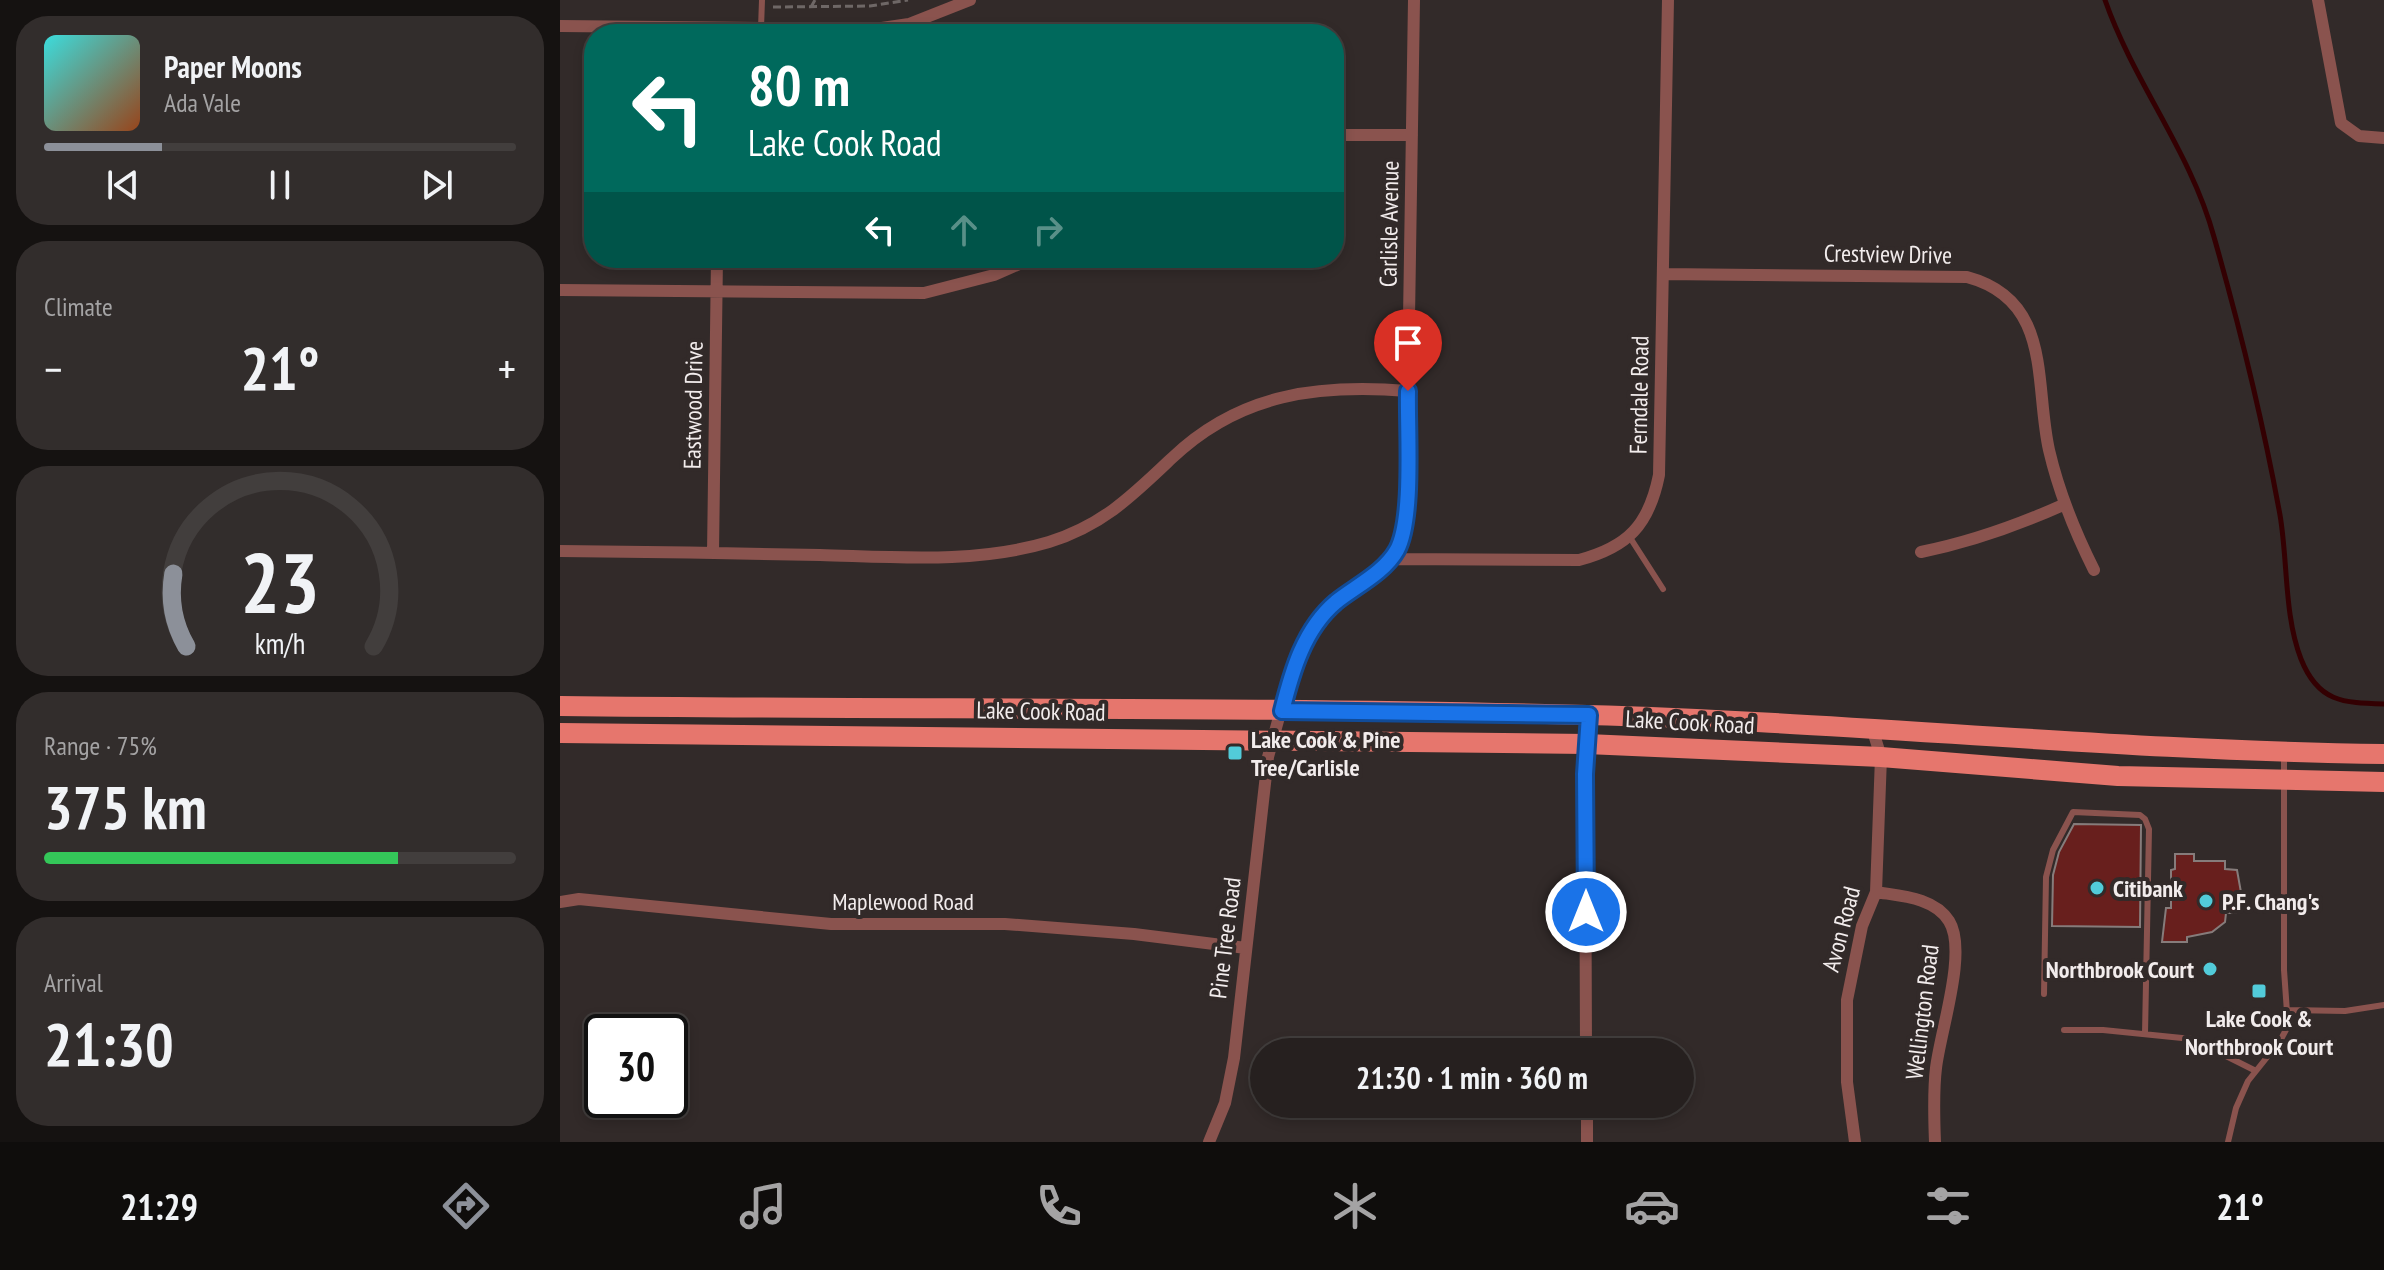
<!DOCTYPE html>
<meta charset="utf-8">
<style>
:root{--surface:#26201f;--page:#322d2c;--text:#f1f3f6;--muted:#a4a3a4;--line:#423e3d;--accent:#8c9099}
body{margin:0;font-family:"PT Sans Narrow",sans-serif;background:var(--page);color:var(--text);height:100vh;display:flex;flex-direction:column;font-size:30px;white-space:nowrap}
*{box-sizing:border-box;margin:0}
p{font-size:26px;color:var(--muted)}
.icon{flex:none;width:44px;height:44px;fill:none;stroke:currentColor;stroke-width:2;stroke-linecap:round;stroke-linejoin:round}
.map{position:relative;flex:1;overflow:hidden}
.panel{display:flex;flex-direction:column;gap:16px;padding:16px;background:#151211;width:560px}
.panel>*{flex:none}
.top-card{position:absolute;left:24px;top:24px;width:760px;height:244px;border-radius:32px;box-shadow:0 4px 12px #0003,0 0 0 2px var(--line);background:#00695c;color:#fff;overflow:hidden}
.speed{position:absolute;left:24px;top:1014px;display:flex;gap:16px;font-size:40px;font-weight:700;text-align:center}
.speed>*{display:grid;place-content:center;width:104px;height:104px;border-radius:50%;background:var(--surface);box-shadow:0 4px 12px #0003,0 0 0 2px var(--line);line-height:1}
.speed .limit{border:4px solid #111;border-radius:12px;background:#fff;color:#111}
.pin{position:absolute;display:grid;place-items:center;width:68px;height:68px;color:#fff;margin:-82px -34px;border-radius:50% 50% 50% 0;rotate:-45deg;box-shadow:0 0 8px #0007}
.pin .icon{rotate:45deg}
.me{position:absolute;width:88px;margin:-44px;rotate:0deg;stroke-linejoin:round;filter:drop-shadow(0 0 6px #0008)}
.turn{display:flex;align-items:center;gap:28px;height:168px;padding:0 32px;font-size:36px}
.turn .icon{width:104px;height:104px;stroke-width:2.5}
.turn b{display:block;font-size:56px;line-height:68px}
.lanes{display:flex;align-items:center;height:76px;padding:0 32px;background:#0003;justify-content:center;gap:40px;direction:ltr}
.lanes .off{opacity:.35}
.big{font-size:60px;font-weight:800;line-height:1.1}
.panel .card{flex:1;display:flex;flex-direction:column;justify-content:center;gap:12px;min-width:0;padding:0 28px;border-radius:32px;background:var(--page)}
.panel .dial{align-items:center;gap:0}
.dial svg{height:208px;overflow:visible;fill:none;stroke:var(--line);stroke-width:7;stroke-linecap:round;text-anchor:middle}
.dial text{fill:var(--text);stroke:none}
.song{display:flex;align-items:center;gap:24px}
.cover{width:96px;height:96px;border-radius:12px;background:linear-gradient(135deg,hsl(180 70% 55%),hsl(20 70% 35%))}
.played{height:8px;border-radius:4px;background:linear-gradient(90deg,var(--accent) 25%,var(--line) 25%)}
.keys{display:flex;justify-content:space-around;direction:ltr}
.heat{display:flex;justify-content:space-between;align-items:center;font-size:44px;direction:ltr}
.charge{height:12px;border-radius:6px;background:linear-gradient(90deg,#34c759 75%,var(--line) 0)}
.trip{position:absolute;left:690px;top:1038px;width:444px;height:80px;border-radius:40px;background:var(--surface);box-shadow:0 4px 12px #0003,0 0 0 2px var(--line);font-weight:800;line-height:80px;text-align:center}
.tab-bar{display:flex;height:128px;justify-content:space-around;align-items:center;background:#0f0d0c;color:var(--muted)}
.tab-bar .icon{width:56px;height:56px}
.tab-bar .active{color:var(--accent)}
.tab-bar b{font-size:36px;color:var(--text)}
main{display:flex;flex:1;min-height:0}
.map>svg:first-child{display:block}
.lines{fill:none;stroke-linecap:round;stroke-linejoin:round}
.stream{stroke:#330002;stroke-width:5}
.building{fill:#681f1d;stroke:#867c7b;stroke-width:2}
.path{stroke:#6e6766;stroke-width:3;stroke-dasharray:8 4;stroke-linecap:butt}
.lane{stroke:#8a534e;stroke-width:6}
.street{stroke:#8a534e;stroke-width:12}
.primary{stroke:#e6766d;stroke-width:20}
.route-casing{stroke:#114b97;stroke-width:20}
.route{stroke:#1a73e8;stroke-width:14}
.poi-dot{fill:#52cbd9;stroke:#322a29;stroke-width:3}
.labels{text-anchor:middle;dominant-baseline:central;stroke-width:8;stroke-linejoin:round;paint-order:stroke}
.street-label{font-size:24px;fill:#f2ecec;stroke:#322a29}
.poi-label{font-size:24px;font-weight:bold;fill:#f2ecec;stroke:#322a29;text-anchor:start}
</style>
<main>
<section class="panel">
<div class="card">
<div class="song"><i class="cover"></i><div><b>Paper Moons</b><p>Ada Vale</p></div></div>
<div class="played"></div>
<div class="keys"><svg class="icon" aria-label="previous" viewBox="0 0 24 24"><path d="M18 5L8 12l10 7zM5 5v14"/></svg><svg class="icon" aria-label="pause" viewBox="0 0 24 24"><path d="M8 5v14M16 5v14"/></svg><svg class="icon" aria-label="next" viewBox="0 0 24 24"><path d="M6 5l10 7-10 7zM19 5v14"/></svg></div>
</div>
<div class="card"><p>Climate</p>
<div class="heat"><a>−</a><b class="big">21°</b><a>+</a></div>
</div>
<div class="card dial"><svg viewBox="0 0 100 80">
<path d="M14 69A42 42 0 1 1 86 69"/>
<path d="M14 69A42 42 0 0 1 9 41" stroke="#8c9099"/>
<text x="50" y="56" font-size="32" font-weight="700">23</text>
<text x="50" y="72" font-size="11">km/h</text>
</svg></div>
<div class="card"><p>Range · 75%</p><b class="big">375 km</b><div class="charge"></div></div>
<div class="card"><p>Arrival</p><b class="big">21:30</b></div>
</section>
<div class="map">
<svg width="1824" height="1142" viewBox="0 0 1824 1142">
<rect width="100%" height="100%" fill="#322a29"/>
<g class="lines">
<!-- stream -->
<path class="stream" d="M1545,0C1574,83 1631,152 1654,237C1680,328 1703,422 1720,515C1728,562 1724,615 1741,659C1758,702 1783,703 1824,704"/>
</g>
<!-- building -->
<path class="building" d="M1514,824L1581,825L1580,927L1492,926L1493,875L1499,852Z
M1615,854H1634V861H1665V869L1677,870L1682,898L1677,913H1666L1665,922L1652,932L1627,937V942H1602L1606,908H1611V870L1615,869Z"/>
<g class="lines">
<!-- path -->
<path class="path" d="M213,7L310,6L348,0
M251,7L255,0"/>
<!-- lane -->
<path class="lane" d="M201,28L202,0
M1069,536L1103,589
M1484,994L1486,877L1493,850L1513,812L1580,815L1585,819L1589,829L1585,1034
M1729,1010L1785,1011L1824,1005
M1504,1030H1543L1632,1039L1694,1070
M1668,1142L1676,1108L1688,1081L1720,1041L1728,1026L1724,970V755"/>
<!-- street -->
<path class="street" d="M1758,0L1781,123L1799,136L1824,138
M0,26L315,29L349,24L410,0
M774,135H852
M1103,274L1407,277C1493,300 1474,383 1489,450C1499,493 1514,530 1534,570
M0,290L364,293L434,275L473,258
M0,551C87,552 173,553 260,555C335,557 416,564 489,542C543,525 572,496 612,458C680,393 759,384 848,391
M1361,552C1411,542 1456,526 1503,505
M153,553L157,258
M831,559L1019,560C1068,547 1089,525 1099,475L1108,0
M1316,892C1340,896 1374,897 1389,921C1408,951 1380,1032 1376,1068C1373,1092 1374,1117 1375,1142
M0,902L19,899L271,924H445L574,934L686,948
M1026,1052L1025,774L1029,715
M1027,1104V1142
M649,1142L665,1103L674,1058L708,757L732,670L748,636L773,605L825,565L836,552L843,536L846,509L854,0
M1295,1142L1287,1082V1000L1302,926L1316,892L1321,757L1312,728"/>
<!-- primary -->
<path class="primary" d="M0,706C342,710 685,706 1027,715C1293,722 1558,751 1824,754
M0,733L1027,744L1321,757L1558,776L1824,782"/>
</g>
<g class="lines">
<!-- route casing -->
<g class="route-casing">
<path id="route" d="M848,391C847,430 854,518 837,550C824,573 796,586 776,602C744,629 732,671 722,711L1029,715L1025,774L1026,912"/>
</g>
<!-- route -->
<use href="#route" class="route"/>
</g>
<!-- markers -->
<g class="poi-dot">
<rect x="667" y="745" width="16" height="16" rx="4"/>
<circle cx="1537" cy="888" r="8"/>
<circle cx="1646" cy="901" r="8"/>
<circle cx="1650" cy="969" r="8"/>
<rect x="1691" y="983" width="16" height="16" rx="4"/>
</g>
<g class="labels">
<!-- street labels -->
<g class="street-label">
<text transform="translate(829 224) rotate(-89)">Carlisle Avenue</text>
<text transform="translate(1328 254) rotate(1)">Crestview Drive</text>
<text transform="translate(1079 395) rotate(-89)">Ferndale Road</text>
<text transform="translate(133 405) rotate(-89)">Eastwood Drive</text>
<text transform="translate(481 711) rotate(1)">Lake Cook Road</text>
<text transform="translate(1130 722) rotate(3)">Lake Cook Road</text>
<text x="343" y="901">Maplewood Road</text>
<text transform="translate(1281 929) rotate(-75)">Avon Road</text>
<text transform="translate(665 938) rotate(-83)">Pine Tree Road</text>
<text transform="translate(1362 1012) rotate(-83)">Wellington Road</text>
</g>
<!-- poi labels -->
<g class="poi-label">
<text x="691" y="739">Lake Cook &amp; Pine<tspan x="691" dy="28">Tree/Carlisle</tspan></text>
<text x="1553" y="888">Citibank</text>
<text x="1662" y="901">P.F. Chang's</text>
<text x="1634" y="969" text-anchor="end">Northbrook Court</text>
<text x="1699" y="1018" text-anchor="middle">Lake Cook &amp;<tspan x="1699" dy="28">Northbrook Court</tspan></text>
</g>
</g>
</svg>
<div class="speed"><div class="limit">30</div></div>
<div class="pin" style="left:848px;top:391px;background:#d93025"><svg class="icon" aria-label="arrive" viewBox="0 0 24 24"><path d="M6 21V4h12l-3 4 3 4H6"/></svg></div>
<svg class="me" style="left:1026px;top:912px" viewBox="-20 -20 40 40"><circle r="17" fill="#1a73e8" stroke="#fff" stroke-width="3"/><path d="M0-11L8 9 0 5-8 9z" fill="#fff"/></svg>
<div class="trip">21:30 · 1 min · 360 m</div>
<div class="top-card">
<div class="turn"><svg class="icon" aria-label="left" viewBox="0 0 24 24"><path d="M17 20v-9H6M10 6l-5 5 5 5"/></svg><div><b>80 m</b>Lake Cook Road</div></div>
<div class="lanes"><svg class="icon" aria-label="left" viewBox="0 0 24 24"><path d="M17 20v-9H6M10 6l-5 5 5 5"/></svg><svg class="icon off" aria-label="ahead" viewBox="0 0 24 24"><path d="M12 20V5M6 11l6-6 6 6"/></svg><svg class="icon off" aria-label="right" viewBox="0 0 24 24"><path d="M7 20v-9h11M14 6l5 5-5 5"/></svg></div>
</div>
</div>
</main>
<nav class="tab-bar">
<b>21:29</b>
<svg class="icon active" aria-label="directions" viewBox="0 0 24 24"><path d="M12 3l9 9-9 9-9-9zM9 14v-3h6M13 9l2 2-2 2"/></svg>
<svg class="icon" aria-label="music" viewBox="0 0 24 24"><path d="M9 18V5l10-2v13"/><circle cx="6" cy="18" r="3"/><circle cx="16" cy="16" r="3"/></svg>
<svg class="icon" aria-label="phone" viewBox="0 0 24 24"><path d="M5 4h4l2 5-3 2q2 4 5 5l2-3 5 2v4C11 20 4 13 5 4z"/></svg>
<svg class="icon" aria-label="climate" viewBox="0 0 24 24"><path d="M12 3v18M4 7l16 10M4 17L20 7"/></svg>
<svg class="icon" aria-label="car" viewBox="0 0 24 24"><path d="M5 17H2v-5l4-1 3-4h7l3 4 3 1v5h-3M9 17h6M6 11h13"/><circle cx="7" cy="17" r="2"/><circle cx="17" cy="17" r="2"/></svg>
<svg class="icon" aria-label="filters" viewBox="0 0 24 24"><path d="M4 7h16M4 17h16"/><circle cx="9" cy="7" r="2"/><circle cx="15" cy="17" r="2"/></svg>
<b>21°</b>
</nav>
